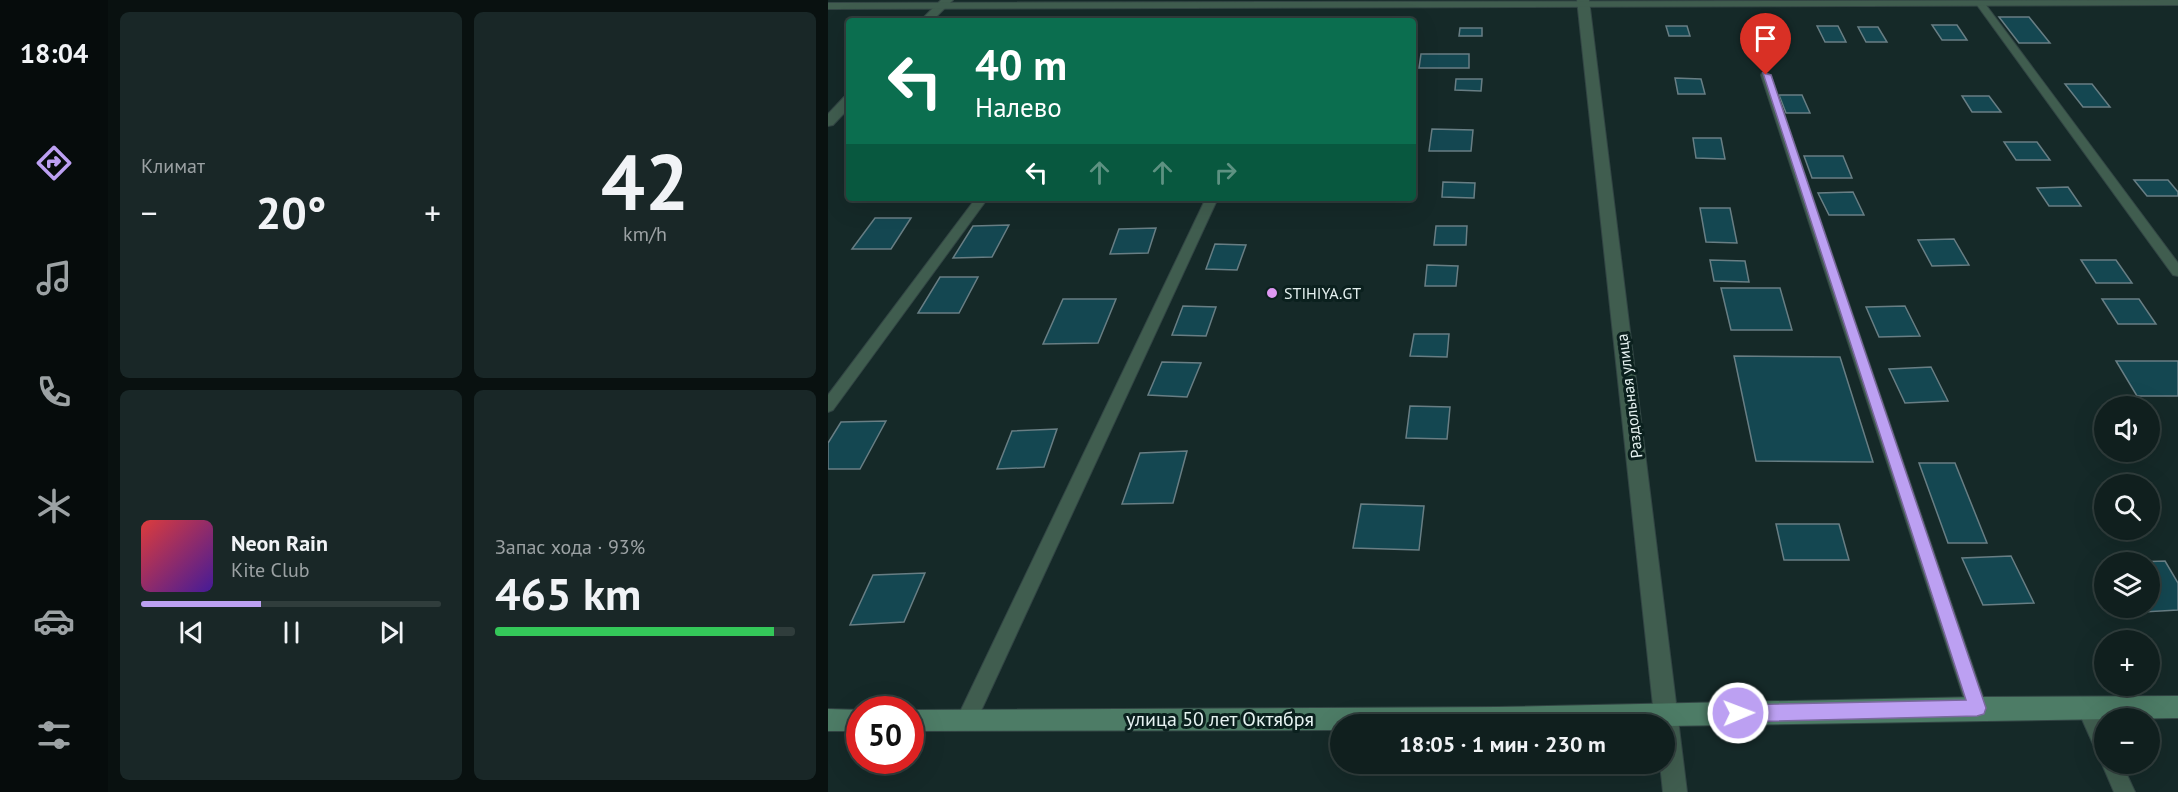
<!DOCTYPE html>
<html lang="ru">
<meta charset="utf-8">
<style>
:root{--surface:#101f1e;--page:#192727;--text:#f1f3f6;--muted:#9ca2a4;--line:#303d3c;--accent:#bca0f2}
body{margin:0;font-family:"PT Sans",sans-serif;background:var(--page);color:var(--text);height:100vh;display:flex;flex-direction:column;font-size:22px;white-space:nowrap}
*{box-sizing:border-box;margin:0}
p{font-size:20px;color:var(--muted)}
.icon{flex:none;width:33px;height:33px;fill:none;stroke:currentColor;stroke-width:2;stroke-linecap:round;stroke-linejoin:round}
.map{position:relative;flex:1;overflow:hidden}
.drawer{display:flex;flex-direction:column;gap:12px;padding:12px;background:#091110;width:720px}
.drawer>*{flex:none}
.guide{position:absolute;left:18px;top:18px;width:570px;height:183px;border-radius:6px;box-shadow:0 6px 24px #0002,0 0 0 2px var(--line);background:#0b6e4f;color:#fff;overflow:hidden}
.fabs{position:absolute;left:1266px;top:396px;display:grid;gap:12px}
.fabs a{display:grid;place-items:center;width:66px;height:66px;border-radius:50%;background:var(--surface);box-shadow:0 6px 24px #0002,0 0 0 2px var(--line);font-size:30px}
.speed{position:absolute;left:18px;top:696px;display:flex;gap:12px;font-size:30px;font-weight:700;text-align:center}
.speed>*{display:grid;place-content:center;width:78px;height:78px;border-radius:50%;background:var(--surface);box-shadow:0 6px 24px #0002,0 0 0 2px var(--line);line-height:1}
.speed .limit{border:9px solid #d22;background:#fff;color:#111}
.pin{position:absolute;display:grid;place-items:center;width:51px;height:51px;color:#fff;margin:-62px -26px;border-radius:50% 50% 50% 0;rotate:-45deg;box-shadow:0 0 6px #0007}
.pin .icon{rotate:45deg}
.me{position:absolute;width:66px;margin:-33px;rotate:89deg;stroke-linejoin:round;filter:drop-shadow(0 0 4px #0008)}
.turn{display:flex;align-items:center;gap:21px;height:126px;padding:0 30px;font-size:27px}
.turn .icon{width:78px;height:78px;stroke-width:2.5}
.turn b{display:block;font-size:42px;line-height:51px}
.lanes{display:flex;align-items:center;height:57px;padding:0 30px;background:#0003;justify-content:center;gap:30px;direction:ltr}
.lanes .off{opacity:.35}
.big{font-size:45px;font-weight:700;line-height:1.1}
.drawer .tile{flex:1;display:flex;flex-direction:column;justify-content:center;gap:9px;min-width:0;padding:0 21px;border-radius:9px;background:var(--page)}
.drawer .dial{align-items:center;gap:0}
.dial b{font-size:78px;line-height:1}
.song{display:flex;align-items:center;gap:18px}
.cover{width:72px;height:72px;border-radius:9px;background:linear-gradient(135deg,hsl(0 70% 55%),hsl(260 70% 35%))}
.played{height:6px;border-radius:3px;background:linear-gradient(90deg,var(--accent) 40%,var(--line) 40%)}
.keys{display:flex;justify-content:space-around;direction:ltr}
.heat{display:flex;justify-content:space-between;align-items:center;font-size:33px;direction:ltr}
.charge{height:9px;border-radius:4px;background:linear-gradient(90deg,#34c759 93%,var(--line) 0)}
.drawer .tiles{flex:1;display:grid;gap:12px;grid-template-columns:repeat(2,1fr)}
.trip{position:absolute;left:502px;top:714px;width:345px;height:60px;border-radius:30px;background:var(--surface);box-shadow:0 6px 24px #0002,0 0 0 2px var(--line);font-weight:700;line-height:60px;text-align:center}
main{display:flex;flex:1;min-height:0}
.tabs{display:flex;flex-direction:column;width:108px;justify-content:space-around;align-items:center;background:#060c0c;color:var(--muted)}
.tabs .icon{width:42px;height:42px}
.tabs .on{color:var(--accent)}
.tabs b{font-size:27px;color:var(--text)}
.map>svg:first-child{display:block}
.building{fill:#144751;stroke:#687e84;stroke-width:1.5}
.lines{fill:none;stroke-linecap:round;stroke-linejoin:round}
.service-casing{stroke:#324544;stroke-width:2}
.minor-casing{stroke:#324544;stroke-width:2}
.tertiary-casing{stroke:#324544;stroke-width:2}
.secondary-casing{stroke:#324544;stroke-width:2}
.service{fill:#405d4f;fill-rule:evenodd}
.minor{fill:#405d4f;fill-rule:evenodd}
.tertiary{fill:#405d4f;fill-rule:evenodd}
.secondary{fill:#4d7c66;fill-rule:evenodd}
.route{fill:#bca0f2;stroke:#7a689d;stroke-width:1.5}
.poi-dot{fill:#de98f2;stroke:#0b201e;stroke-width:2}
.labels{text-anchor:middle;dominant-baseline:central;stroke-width:6;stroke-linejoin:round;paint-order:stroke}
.poi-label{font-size:16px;fill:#e6f2f1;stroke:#0b201e;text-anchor:start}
.street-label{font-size:16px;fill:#e6f2f1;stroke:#0b201e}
.near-street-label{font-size:20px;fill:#e6f2f1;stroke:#0b201e}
</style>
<main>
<nav class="tabs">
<b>18:04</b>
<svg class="icon on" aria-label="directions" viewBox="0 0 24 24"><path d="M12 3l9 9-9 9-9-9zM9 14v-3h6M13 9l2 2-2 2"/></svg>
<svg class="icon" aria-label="music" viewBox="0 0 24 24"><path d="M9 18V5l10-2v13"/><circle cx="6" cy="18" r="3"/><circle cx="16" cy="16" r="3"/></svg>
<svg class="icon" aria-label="phone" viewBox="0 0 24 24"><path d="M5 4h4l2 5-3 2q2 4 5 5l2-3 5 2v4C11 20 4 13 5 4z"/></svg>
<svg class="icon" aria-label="climate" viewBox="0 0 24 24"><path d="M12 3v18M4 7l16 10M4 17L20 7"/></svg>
<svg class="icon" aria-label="car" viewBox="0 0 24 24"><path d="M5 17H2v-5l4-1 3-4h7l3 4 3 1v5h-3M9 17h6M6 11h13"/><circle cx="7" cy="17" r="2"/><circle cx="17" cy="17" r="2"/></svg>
<svg class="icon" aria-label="filters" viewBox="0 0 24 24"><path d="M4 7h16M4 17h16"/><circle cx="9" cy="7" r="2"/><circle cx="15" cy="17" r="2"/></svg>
</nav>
<section class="drawer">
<div class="tiles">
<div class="tile"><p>Климат</p>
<div class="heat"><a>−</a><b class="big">20°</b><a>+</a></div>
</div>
<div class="tile dial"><b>42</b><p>km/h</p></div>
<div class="tile">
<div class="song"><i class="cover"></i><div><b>Neon Rain</b><p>Kite Club</p></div></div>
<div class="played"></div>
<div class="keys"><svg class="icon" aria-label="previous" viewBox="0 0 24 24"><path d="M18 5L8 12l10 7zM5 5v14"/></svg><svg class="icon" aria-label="pause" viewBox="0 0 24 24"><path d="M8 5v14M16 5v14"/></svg><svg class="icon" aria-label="next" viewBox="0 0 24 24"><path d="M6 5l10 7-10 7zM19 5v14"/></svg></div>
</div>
<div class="tile"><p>Запас хода · 93%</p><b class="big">465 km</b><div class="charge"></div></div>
</div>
</section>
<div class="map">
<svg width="1350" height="792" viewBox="0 0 1350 792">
<rect width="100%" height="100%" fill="#152928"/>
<!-- building -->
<path class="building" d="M1171,17H1201L1222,43H1191Z
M1104,25H1129L1139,40H1114Z
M838,26H859L862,36H841Z
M989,26H1010L1018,42H997Z
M1030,27H1050L1059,42H1038Z
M632,28H654V36H631Z
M932,28H952L956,37L936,38Z
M593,54H641V68H591Z
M847,78L873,79L877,94H850Z
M628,79H654L653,91L627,90Z
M1237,84H1264L1282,107H1255Z
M951,95H974L982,113H958Z
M1134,96H1161L1173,112H1144Z
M604,129L645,130L643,151H601Z
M865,138H893L897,159L868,158Z
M1176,142H1209L1222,160H1188Z
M976,156H1015L1024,178H984Z
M1306,180H1340L1350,192V196H1319Z
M615,182L647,183L646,198L614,197Z
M1240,187L1253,206H1221L1209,188Z
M1025,192L1036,215H1001L990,193Z
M872,208H902L909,243L878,242Z
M47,218H83L63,249H24Z
M181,225L164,257L125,258L145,226Z
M608,226H639L638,245H606Z
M328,228L320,253L282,254L291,229Z
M1126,239L1141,265L1104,266L1090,240Z
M387,244L418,245L409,270L378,269Z
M882,260L917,261L921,282L886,281Z
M1253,260H1288L1304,283H1268Z
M599,265L630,266L628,286H597Z
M112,277H150L131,313H90Z
M893,288H952L964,330H903Z
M235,299H288L270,343L215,344Z
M1274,299H1311L1328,324H1290Z
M355,306L388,307L378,336L344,335Z
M1077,306L1092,336L1051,337L1038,307Z
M586,334H621L619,357L582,356Z
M906,356L1012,357L1045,462L928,461Z
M1288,361H1350V396H1309Z
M334,362L373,363L359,397L320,395Z
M1103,367L1120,401L1077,403L1061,369Z
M582,406L622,407L619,439L578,438Z
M58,421L32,469H0V443L13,422Z
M229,429L216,467L169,469L184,431Z
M359,451L345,503L294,504L312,453Z
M1091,463H1127L1159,543H1120Z
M533,504L596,506L591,550L525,548Z
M948,524H1011L1021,560H956Z
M1183,556L1206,603L1155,605L1134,558Z
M1337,561L1350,583V610L1315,612L1313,608H1322V562H1308Z
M97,573L76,622L22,625L45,575Z"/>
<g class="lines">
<!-- service casing -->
<g class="service-casing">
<path id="service" d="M1149,1H1155L1350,263V276L1345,275L1149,5Z
M934,73L943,75L1159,708L1156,715L1149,717L1142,715L1139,708L933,75Z
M148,198H160L5,410L0,412V395Z
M378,198H390L146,726L139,728L132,726L129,719L132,712Z
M1259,699L1266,701L1276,725V756L1269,753L1249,708L1252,701Z
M1276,758V764H1294L1307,792H1286L1274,764Z"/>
</g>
<!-- minor casing -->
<g class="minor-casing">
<path id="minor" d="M113,0H125L104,21H92Z
M749,0H761L859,792H835L832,764H837V724H827Z
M21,96V108L5,125L0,126V114L16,97Z"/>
</g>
<!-- tertiary casing -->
<g class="tertiary-casing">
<path id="tertiary" d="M1350,0V5L0,9V3Z"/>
</g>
<!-- secondary casing -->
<g class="secondary-casing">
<path id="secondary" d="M1350,696V718L837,726L513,724V730L82,731V710H80L670,707L1149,697Z
M0,709L34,710H32V731H0Z"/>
</g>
<!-- service -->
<use href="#service" class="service"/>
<!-- minor -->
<use href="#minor" class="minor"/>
<!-- tertiary -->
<use href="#tertiary" class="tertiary"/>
<!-- secondary -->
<use href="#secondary" class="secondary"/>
</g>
<!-- route -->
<path class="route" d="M935,73L943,75L1158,708L1156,714L1149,716L910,722L903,719L901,713L903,707L910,705L1138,700Z"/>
<!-- markers -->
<circle class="poi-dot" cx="444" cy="293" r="6"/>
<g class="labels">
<!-- poi labels -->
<g class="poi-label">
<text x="456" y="293">STIHIYA.GT</text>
</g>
<!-- street labels -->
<g class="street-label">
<text transform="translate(801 396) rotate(-97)">Раздольная улица</text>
</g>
<!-- near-street labels -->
<g class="near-street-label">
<text x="392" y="719">улица 50 лет Октября</text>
</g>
</g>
</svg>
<div class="fabs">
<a><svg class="icon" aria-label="sound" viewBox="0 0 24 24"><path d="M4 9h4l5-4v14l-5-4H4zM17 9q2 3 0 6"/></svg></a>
<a><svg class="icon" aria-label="search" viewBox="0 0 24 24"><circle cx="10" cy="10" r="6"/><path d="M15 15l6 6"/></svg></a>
<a><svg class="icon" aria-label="layers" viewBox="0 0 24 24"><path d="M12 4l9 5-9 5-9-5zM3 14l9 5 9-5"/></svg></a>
<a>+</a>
<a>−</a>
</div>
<div class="speed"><div class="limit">50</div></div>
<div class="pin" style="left:938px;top:75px;background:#d93025"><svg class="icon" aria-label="arrive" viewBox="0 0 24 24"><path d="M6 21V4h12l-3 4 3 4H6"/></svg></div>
<svg class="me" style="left:910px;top:713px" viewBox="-20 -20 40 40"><circle r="17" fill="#bca0f2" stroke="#fff" stroke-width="3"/><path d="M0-11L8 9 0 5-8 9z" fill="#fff"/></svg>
<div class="trip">18:05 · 1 мин · 230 m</div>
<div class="guide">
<div class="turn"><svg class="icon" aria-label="left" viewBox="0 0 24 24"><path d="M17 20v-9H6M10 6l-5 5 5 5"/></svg><div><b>40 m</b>Налево</div></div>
<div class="lanes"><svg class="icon" aria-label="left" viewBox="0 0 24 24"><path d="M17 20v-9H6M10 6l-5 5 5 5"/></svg><svg class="icon off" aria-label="ahead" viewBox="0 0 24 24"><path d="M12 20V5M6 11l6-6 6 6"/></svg><svg class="icon off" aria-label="ahead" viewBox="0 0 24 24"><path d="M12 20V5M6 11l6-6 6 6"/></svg><svg class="icon off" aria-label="right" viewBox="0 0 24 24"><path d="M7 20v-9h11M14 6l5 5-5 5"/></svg></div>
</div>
</div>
</main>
